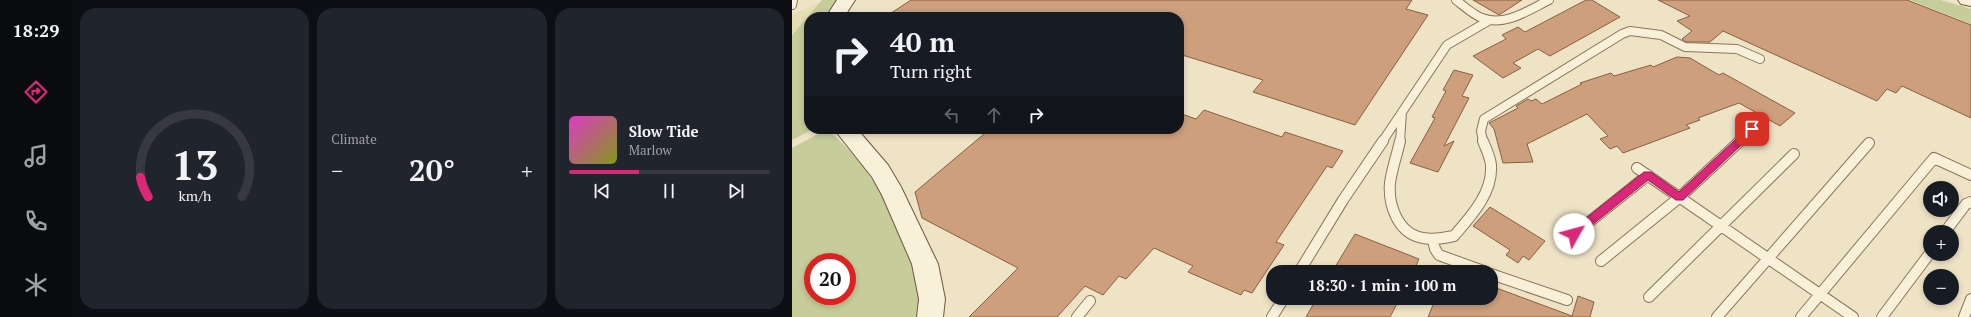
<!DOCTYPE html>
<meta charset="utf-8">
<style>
:root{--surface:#171b24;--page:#20242c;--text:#f1f3f6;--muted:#9ea1a6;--line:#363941;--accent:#db2777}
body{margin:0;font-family:"PT Serif",serif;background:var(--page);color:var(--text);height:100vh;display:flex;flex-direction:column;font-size:15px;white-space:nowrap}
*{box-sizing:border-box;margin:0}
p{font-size:13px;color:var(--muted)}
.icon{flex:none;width:22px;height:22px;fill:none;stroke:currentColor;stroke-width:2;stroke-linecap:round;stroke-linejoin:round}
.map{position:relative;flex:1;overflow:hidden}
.side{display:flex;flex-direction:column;gap:8px;padding:8px;background:#0d0f14;width:720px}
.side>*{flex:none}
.banner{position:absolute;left:12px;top:12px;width:380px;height:122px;border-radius:16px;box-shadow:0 2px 6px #0003;background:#171b24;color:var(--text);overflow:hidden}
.tools{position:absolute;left:1131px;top:181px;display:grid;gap:8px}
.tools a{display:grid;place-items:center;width:36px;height:36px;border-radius:50%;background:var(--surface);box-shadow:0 2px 6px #0003;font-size:20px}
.speed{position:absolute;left:12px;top:253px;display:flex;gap:8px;font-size:20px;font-weight:700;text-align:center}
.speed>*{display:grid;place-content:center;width:52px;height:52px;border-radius:50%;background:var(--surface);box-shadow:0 2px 6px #0003;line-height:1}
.speed .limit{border:6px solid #d22;background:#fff;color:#111}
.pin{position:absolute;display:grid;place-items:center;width:34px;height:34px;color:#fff;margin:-17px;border-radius:8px;box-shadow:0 2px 6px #0006}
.me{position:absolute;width:44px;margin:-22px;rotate:52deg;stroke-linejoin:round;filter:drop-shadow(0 0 3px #0008)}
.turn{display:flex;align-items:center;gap:14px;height:84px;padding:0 20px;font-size:18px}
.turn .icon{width:52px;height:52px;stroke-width:2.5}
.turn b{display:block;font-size:28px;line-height:34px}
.lanes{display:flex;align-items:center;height:38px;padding:0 20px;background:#0003;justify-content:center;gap:20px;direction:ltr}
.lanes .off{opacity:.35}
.big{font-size:30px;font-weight:800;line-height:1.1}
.side .widget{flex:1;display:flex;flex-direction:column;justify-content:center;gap:6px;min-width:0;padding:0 14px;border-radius:16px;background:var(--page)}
.side .dial{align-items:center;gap:0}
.dial svg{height:104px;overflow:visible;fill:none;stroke:var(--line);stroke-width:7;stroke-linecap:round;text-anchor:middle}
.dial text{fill:var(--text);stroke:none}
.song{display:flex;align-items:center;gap:12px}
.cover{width:48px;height:48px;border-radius:6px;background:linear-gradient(135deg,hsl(310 70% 55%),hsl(70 70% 35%))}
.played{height:4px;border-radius:2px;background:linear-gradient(90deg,var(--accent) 35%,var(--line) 35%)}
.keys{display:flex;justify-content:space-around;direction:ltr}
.heat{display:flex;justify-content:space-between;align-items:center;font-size:22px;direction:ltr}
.side .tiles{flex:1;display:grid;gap:8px;grid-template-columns:repeat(3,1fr)}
.trip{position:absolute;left:474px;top:265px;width:232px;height:40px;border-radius:16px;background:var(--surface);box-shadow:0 2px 6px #0003;font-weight:800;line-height:40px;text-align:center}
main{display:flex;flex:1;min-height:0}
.menu{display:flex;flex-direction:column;width:72px;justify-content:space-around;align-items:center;background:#090b0e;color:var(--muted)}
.menu .icon{width:28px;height:28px}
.menu .active{color:var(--accent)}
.menu b{font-size:18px;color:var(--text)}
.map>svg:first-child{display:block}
.farmland{fill:#e5ddb4}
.green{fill:#c6cd9a;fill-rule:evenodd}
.building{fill:#cd9f7c;stroke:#8a5f41}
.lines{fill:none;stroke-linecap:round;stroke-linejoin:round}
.lane-far1-casing{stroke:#8b755c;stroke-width:10}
.lane-casing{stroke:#8b755c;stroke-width:12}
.secondary-casing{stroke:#6d563f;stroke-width:2}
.lane-far1{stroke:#f9f0da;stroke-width:8}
.lane{stroke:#f9f0da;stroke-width:10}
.secondary{fill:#f9f0da;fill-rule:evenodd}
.route{fill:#db2777;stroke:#8e194d}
</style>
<main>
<nav class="menu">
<b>18:29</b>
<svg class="icon active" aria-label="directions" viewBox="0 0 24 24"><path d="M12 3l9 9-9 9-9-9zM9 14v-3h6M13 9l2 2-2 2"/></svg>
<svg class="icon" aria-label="music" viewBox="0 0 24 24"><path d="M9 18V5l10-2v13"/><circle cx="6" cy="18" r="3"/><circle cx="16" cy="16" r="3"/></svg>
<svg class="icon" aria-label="phone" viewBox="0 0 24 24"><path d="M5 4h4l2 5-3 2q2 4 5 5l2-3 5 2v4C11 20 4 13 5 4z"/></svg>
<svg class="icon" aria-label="climate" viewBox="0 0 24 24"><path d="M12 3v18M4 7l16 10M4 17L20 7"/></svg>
</nav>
<section class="side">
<div class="tiles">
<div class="widget dial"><svg viewBox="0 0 100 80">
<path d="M14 69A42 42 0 1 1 86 69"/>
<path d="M14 69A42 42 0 0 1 8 54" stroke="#db2777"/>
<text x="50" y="56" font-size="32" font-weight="700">13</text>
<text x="50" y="72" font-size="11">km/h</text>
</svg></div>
<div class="widget"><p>Climate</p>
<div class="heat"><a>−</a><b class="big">20°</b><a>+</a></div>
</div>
<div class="widget">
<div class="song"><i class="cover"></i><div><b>Slow Tide</b><p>Marlow</p></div></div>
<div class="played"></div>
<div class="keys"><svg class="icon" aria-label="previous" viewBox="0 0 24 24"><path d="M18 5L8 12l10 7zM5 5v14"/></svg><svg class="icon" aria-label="pause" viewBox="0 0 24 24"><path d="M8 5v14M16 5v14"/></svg><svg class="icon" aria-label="next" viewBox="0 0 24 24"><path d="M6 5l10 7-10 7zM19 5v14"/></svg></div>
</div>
</div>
</section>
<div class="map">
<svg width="1179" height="317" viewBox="0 0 1179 317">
<rect width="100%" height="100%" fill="#efe3c6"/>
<!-- farmland -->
<path class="farmland" d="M28,2L21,12L0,34V15Z"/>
<!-- green -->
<path class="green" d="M30,0H46L34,17H17V54L14,65L13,87L17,97V129H21L0,140V35Z
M1118,0H1149L1179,9V24Z
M35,129C81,169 99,207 119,264C125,283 132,297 131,317H0V148ZM21,262H55V296H21Z"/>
<!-- building -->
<path class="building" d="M119,0H620L614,9L636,15L563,125L461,92L471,80L387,54V17H93Z
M681,0H730L707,15Z
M794,0H800L828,17L758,56L746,49L721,63L729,68L711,78L681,56L714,39L710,35L726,27L733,32Z
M866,0H1115L1179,25V118L1110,86L1104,93L1095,89L1085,101L931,31L918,42H894L890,39L900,31L885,21L898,16Z
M885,57L898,58L927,75L931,73L1003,113L988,126L947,103L906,118L908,120L894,125L898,128L831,153L825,146L818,149L808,139L816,136L795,114L735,144L741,162L711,163L702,129L697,123L726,108L724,106L731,102L736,99L739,101L744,99L750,104L790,84L788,83L819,73L822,76L859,65L861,67Z
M662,70L681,75L670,96L677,98L652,146L662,141L646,172L618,163L643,118L640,117L654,91L651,90Z
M412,110L490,137L493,132L551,151L540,168L535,166L484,242L492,245L460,293L452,290L449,295L396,272L401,266L362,248L334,279L327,276L311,295L293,286L265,317H177L226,268L130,218L123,192L198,129H387V113L404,119Z
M698,207L753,241L737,260L731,256L726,263L714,255L718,250L681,226Z
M563,234L627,259L621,272H540Z
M699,286L780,316L786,296L802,302L798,317H636L644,298H699Z
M525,298H608L598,317H514Z"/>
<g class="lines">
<!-- lane-far1 casing -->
<g class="lane-far1-casing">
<path id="lane-far1" d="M664,0C672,6 680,14 690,18C713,27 737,10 757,0
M0,5L1,0
M590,142L655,45L698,20
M608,142L610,112
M691,142L689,131L692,119L830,34L838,31L869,35L893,47L945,49L968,59
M947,142L960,129"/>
</g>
<!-- lane casing -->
<g class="lane-casing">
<path id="lane" d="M608,141C605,155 600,168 598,183C596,205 606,234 631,238C642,240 652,238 662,236C679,216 701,193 699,165C698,156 694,149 691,141
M845,168L1061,317
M1153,232L1174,204L1179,202
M782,234L856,175
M641,240L643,249L647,255L694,272
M809,261L888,197L948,141
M507,272L551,200L591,141
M699,274L775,300
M857,297L1002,154
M285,317L298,301
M480,317L492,298
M925,317L1077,143
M1009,317L1142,158L1179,175
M1090,317L1138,253
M1172,317L1179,299"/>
</g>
<!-- secondary casing -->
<g class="secondary-casing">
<path id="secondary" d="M45,0H63L52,17H34Z
M1166,0H1179V6L1169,4Z
M42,129H65L96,165L109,187L146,264L153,299L151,317H125L127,299L120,264L90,195L80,177Z"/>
</g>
<!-- lane-far1 -->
<use href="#lane-far1" class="lane-far1"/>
<!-- lane -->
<use href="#lane" class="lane"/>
<!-- secondary -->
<use href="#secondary" class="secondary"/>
</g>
<!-- route -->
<path class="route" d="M960,126L965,129L964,131L891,200H884L856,180L785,237H778L777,234L778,231L852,172H859L887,192L957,127Z"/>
</svg>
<div class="tools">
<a><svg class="icon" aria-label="sound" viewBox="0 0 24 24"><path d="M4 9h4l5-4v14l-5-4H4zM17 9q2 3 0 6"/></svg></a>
<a>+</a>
<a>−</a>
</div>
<div class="speed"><div class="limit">20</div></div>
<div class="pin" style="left:960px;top:129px;background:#d93025"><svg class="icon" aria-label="arrive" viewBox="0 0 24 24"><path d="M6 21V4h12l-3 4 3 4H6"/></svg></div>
<svg class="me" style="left:782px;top:234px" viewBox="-20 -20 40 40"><circle r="19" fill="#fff"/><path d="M0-13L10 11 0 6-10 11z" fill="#db2777"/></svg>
<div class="trip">18:30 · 1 min · 100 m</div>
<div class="banner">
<div class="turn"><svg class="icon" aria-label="right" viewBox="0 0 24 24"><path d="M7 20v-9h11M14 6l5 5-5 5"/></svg><div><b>40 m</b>Turn right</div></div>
<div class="lanes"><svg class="icon off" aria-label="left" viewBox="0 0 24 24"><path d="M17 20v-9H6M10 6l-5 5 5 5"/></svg><svg class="icon off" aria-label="ahead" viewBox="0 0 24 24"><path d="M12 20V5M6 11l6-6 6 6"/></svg><svg class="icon" aria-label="right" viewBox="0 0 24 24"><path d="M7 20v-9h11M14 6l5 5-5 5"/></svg></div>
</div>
</div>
</main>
